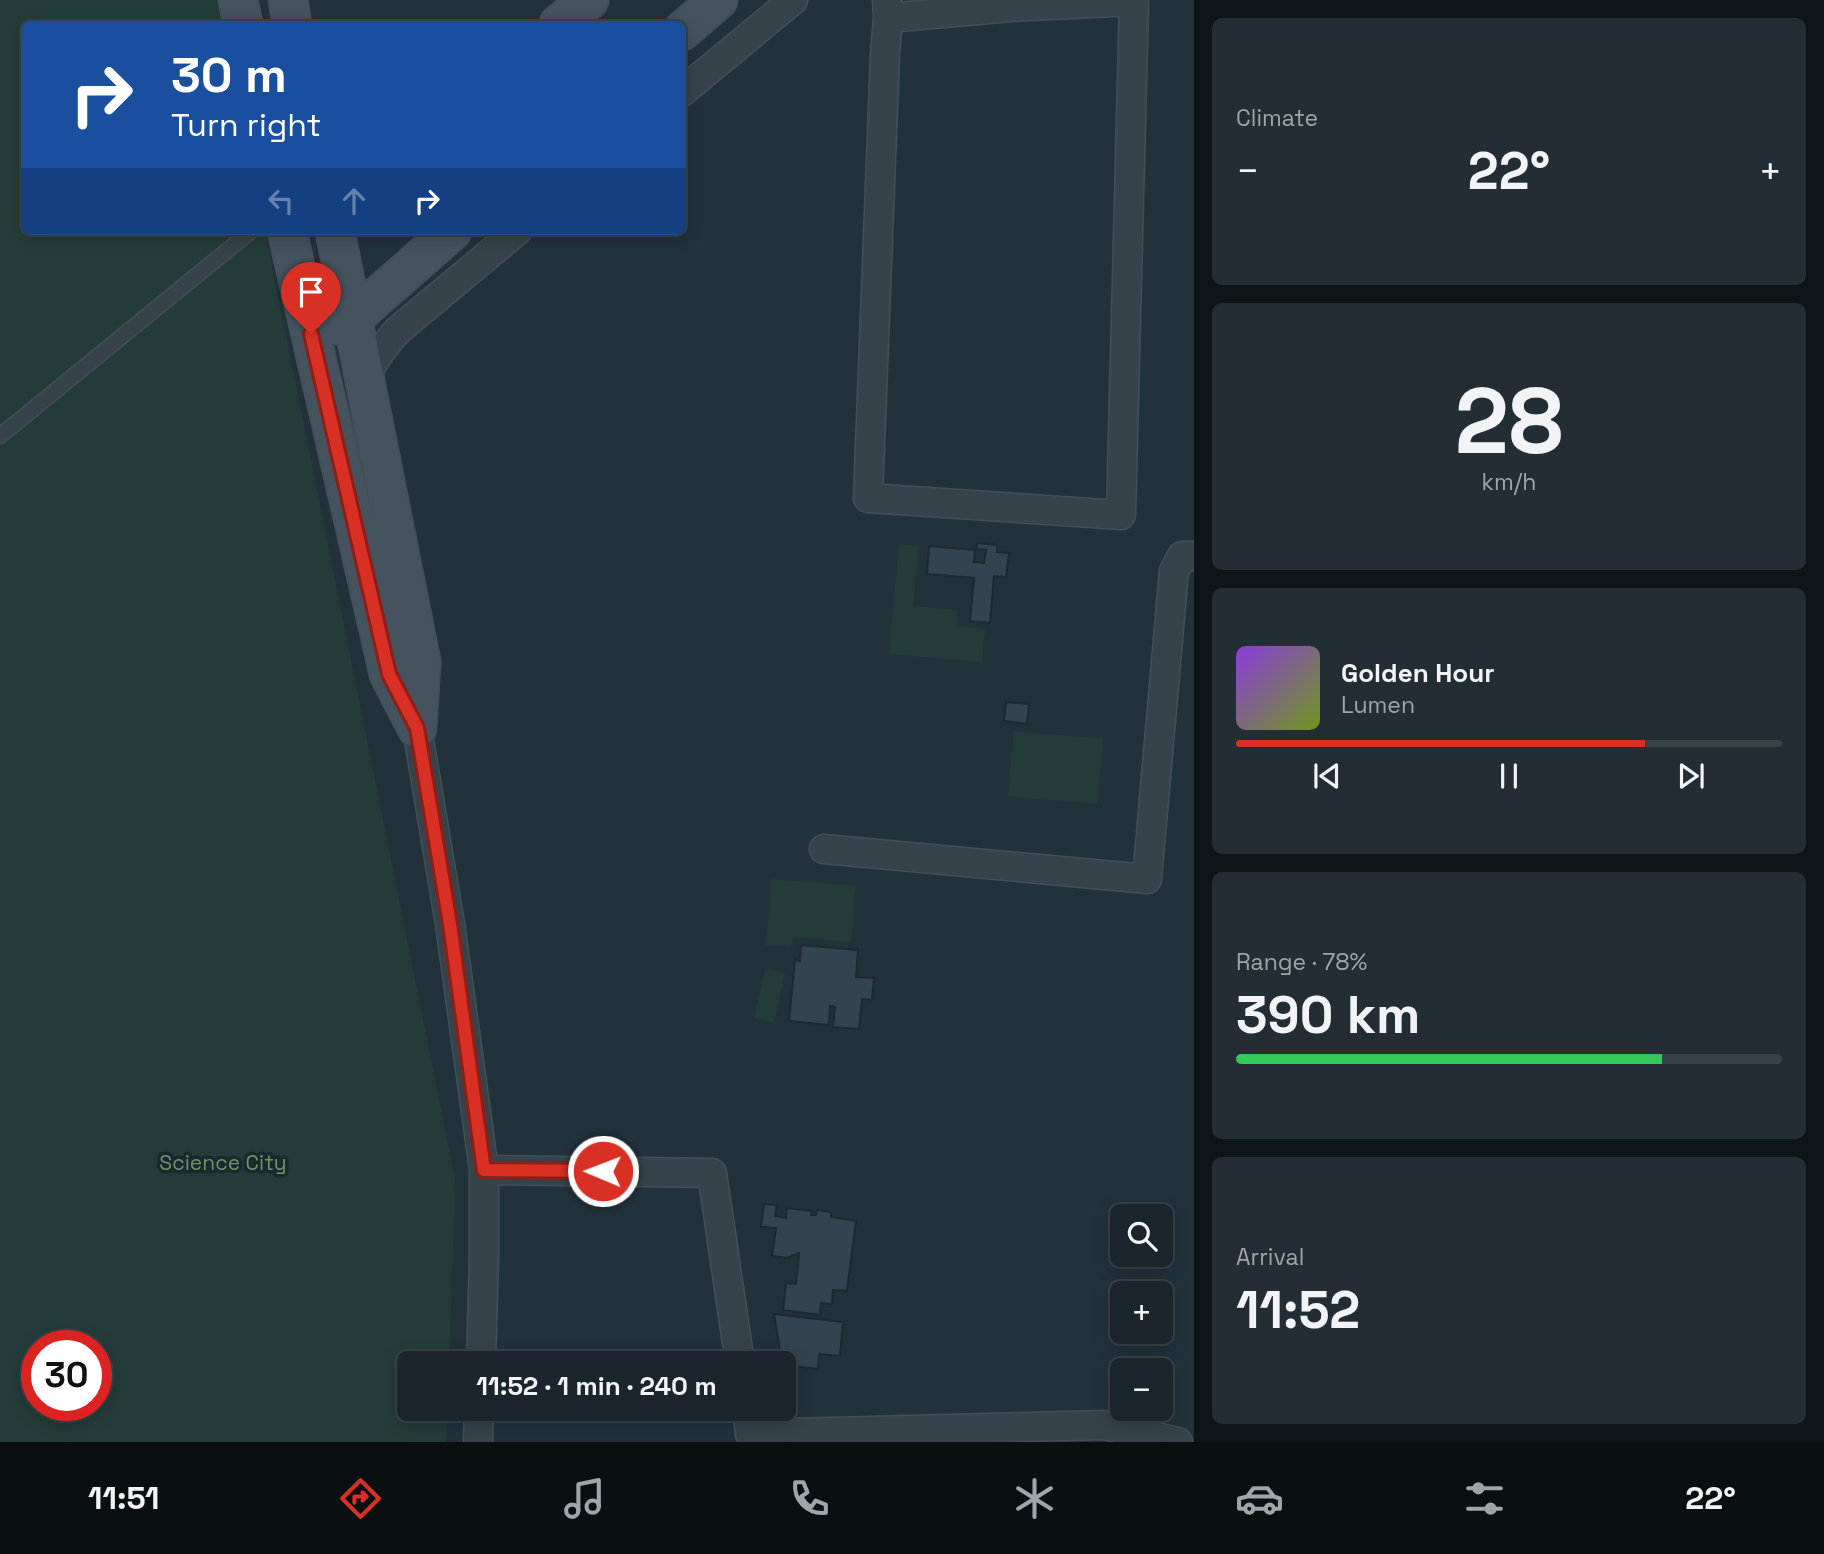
<!DOCTYPE html>
<meta charset="utf-8">
<style>
:root{--surface:#1a262c;--page:#232e34;--text:#f1f3f6;--muted:#9fa5a9;--line:#384348;--accent:#d93025}
body{margin:0;font-family:"Space Grotesk",sans-serif;background:var(--page);color:var(--text);height:100vh;display:flex;flex-direction:column;font-size:26px;white-space:nowrap}
*{box-sizing:border-box;margin:0}
p{font-size:23px;color:var(--muted)}
.icon{flex:none;width:38px;height:38px;fill:none;stroke:currentColor;stroke-width:2;stroke-linecap:round;stroke-linejoin:round}
.map{position:relative;flex:1;overflow:hidden}
.details{display:flex;flex-direction:column;gap:18px;padding:18px;background:#0e1518;width:630px}
.details>*{flex:none}
.top-card{position:absolute;left:21px;top:21px;width:665px;height:214px;border-radius:10px;box-shadow:0 4px 18px #0003,0 0 0 2px var(--line);background:#1a4fa0;color:#fff;overflow:hidden}
.buttons{position:absolute;left:1110px;top:1204px;display:grid;gap:14px}
.buttons a{display:grid;place-items:center;width:63px;height:63px;border-radius:10px;background:var(--surface);box-shadow:0 4px 18px #0003,0 0 0 2px var(--line);font-size:35px}
.speed{position:absolute;left:21px;top:1330px;display:flex;gap:14px;font-size:35px;font-weight:700;text-align:center}
.speed>*{display:grid;place-content:center;width:91px;height:91px;border-radius:50%;background:var(--surface);box-shadow:0 4px 18px #0003,0 0 0 2px var(--line);line-height:1}
.speed .limit{border:10px solid #d22;background:#fff;color:#111}
.pin{position:absolute;display:grid;place-items:center;width:60px;height:60px;color:#fff;margin:-72px -30px;border-radius:50% 50% 50% 0;rotate:-45deg;box-shadow:0 0 7px #0007}
.pin .icon{rotate:45deg}
.me{position:absolute;width:77px;margin:-38px;rotate:271deg;stroke-linejoin:round;filter:drop-shadow(0 0 5px #0008)}
.turn{display:flex;align-items:center;gap:24px;height:147px;padding:0 35px;font-size:32px}
.turn .icon{width:91px;height:91px;stroke-width:2.5}
.turn b{display:block;font-size:49px;line-height:60px}
.lanes{display:flex;align-items:center;height:66px;padding:0 35px;background:#0003;justify-content:center;gap:35px;direction:ltr}
.lanes .off{opacity:.35}
.big{font-size:52px;font-weight:600;line-height:1.1}
.details .widget{flex:1;display:flex;flex-direction:column;justify-content:center;gap:10px;min-width:0;padding:0 24px;border-radius:10px;background:var(--page)}
.details .dial{align-items:center;gap:0}
.dial b{font-size:91px;line-height:1}
.song{display:flex;align-items:center;gap:21px}
.cover{width:84px;height:84px;border-radius:10px;background:linear-gradient(135deg,hsl(270 70% 55%),hsl(80 70% 35%))}
.played{height:7px;border-radius:4px;background:linear-gradient(90deg,var(--accent) 75%,var(--line) 75%)}
.keys{display:flex;justify-content:space-around;direction:ltr}
.heat{display:flex;justify-content:space-between;align-items:center;font-size:38px;direction:ltr}
.charge{height:10px;border-radius:5px;background:linear-gradient(90deg,#34c759 78%,var(--line) 0)}
.trip{position:absolute;left:397px;top:1351px;width:399px;height:70px;border-radius:10px;background:var(--surface);box-shadow:0 4px 18px #0003,0 0 0 2px var(--line);font-weight:600;line-height:70px;text-align:center}
.dock{display:flex;height:112px;justify-content:space-around;align-items:center;background:#0a0f12;color:var(--muted)}
.dock .icon{width:49px;height:49px}
.dock .current{color:var(--accent)}
.dock b{font-size:32px;color:var(--text)}
main{display:flex;flex:1;min-height:0}
.map>svg:first-child{display:block}
.green{fill:#243c39;fill-rule:evenodd}
.building{fill:#31444f;stroke:#1d2a32;stroke-width:2}
.lines{fill:none;stroke-linecap:round;stroke-linejoin:round}
.lane-casing{stroke:#424f57;stroke-width:17}
.street-casing{stroke:#424f57;stroke-width:31}
.secondary-casing{stroke:#424f57;stroke-width:41}
.lane{stroke:#36434b;stroke-width:14}
.street{stroke:#36434b;stroke-width:28}
.secondary{stroke:#44535e;stroke-width:38}
.route-casing{stroke:#8d1f18;stroke-width:18}
.route{stroke:#d93025;stroke-width:12}
.labels{text-anchor:middle;dominant-baseline:central;stroke-width:7;stroke-linejoin:round;paint-order:stroke}
.park-label{font-size:21px;fill:#689868;stroke:#1b2830}
</style>
<main>
<div class="map">
<svg width="1194" height="1442" viewBox="0 0 1194 1442">
<rect width="100%" height="100%" fill="#22323b"/>
<!-- green -->
<path class="green" d="M0,0H219L224,24H24V231H265L455,1179L449,1363H410V1409H448L446,1442H0ZM37,1346H96V1405H37Z
M899,544L919,546L913,606L957,610L956,626L985,629L982,662L889,654Z
M1014,731L1103,739L1097,804L1008,796Z
M772,879L856,886L851,942L793,937L791,947L766,945Z
M765,969L785,973L774,1023L754,1018Z"/>
<!-- building -->
<path class="building" d="M977,543L997,545V552L1009,553L1006,577L994,576L990,623L970,621L974,578L927,574L929,546L975,550L974,562L984,563L986,550L977,549Z
M1006,702L1029,704L1027,724L1004,721Z
M801,945L858,950L856,977L874,978L872,1000L862,999L859,1029L833,1027L835,1007L830,1006L829,1025L789,1021L795,960L800,961Z
M764,1204L777,1205L775,1216L786,1218L787,1208L812,1211L811,1215H816L817,1210L831,1212V1217L856,1221L847,1291L833,1290L832,1304L821,1303L820,1315L783,1310L786,1283L796,1284L799,1253L787,1258L772,1256L776,1228L761,1227Z
M774,1314L843,1322L840,1356L819,1354L818,1369L784,1365V1363H782Z"/>
<g class="lines">
<!-- lane casing -->
<g class="lane-casing">
<path id="lane" d="M0,436L251,231"/>
</g>
<!-- street casing -->
<g class="street-casing">
<path id="street" d="M887,0L888,18L885,55L868,498L1121,515L1134,1L1011,7L888,18
M682,92L793,0
M365,376L380,352L397,331L517,231
M417,728L450,924L484,1170L712,1173L740,1363
M824,849L1147,879L1174,571L1182,556H1194
M481,1363L484,1256V1170
M747,1409L750,1434L1104,1425L1178,1442
M478,1442L479,1409"/>
</g>
<!-- secondary casing -->
<g class="secondary-casing">
<path id="secondary" d="M238,0L243,24
M288,0L292,24
M559,24L589,0
M682,31L718,0
M287,231L389,674L417,728
M335,231L421,662L417,728
M334,325L353,318L452,231"/>
</g>
<!-- lane -->
<use href="#lane" class="lane"/>
<!-- street -->
<use href="#street" class="street"/>
<!-- secondary -->
<use href="#secondary" class="secondary"/>
</g>
<g class="lines">
<!-- route casing -->
<g class="route-casing">
<path id="route" d="M311,334L389,674L417,728L450,924L484,1170L603,1171"/>
</g>
<!-- route -->
<use href="#route" class="route"/>
</g>
<g class="labels">
<!-- park labels -->
<g class="park-label">
<text x="223" y="1162">Science City</text>
</g>
</g>
</svg>
<div class="buttons">
<a><svg class="icon" aria-label="search" viewBox="0 0 24 24"><circle cx="10" cy="10" r="6"/><path d="M15 15l6 6"/></svg></a>
<a>+</a>
<a>−</a>
</div>
<div class="speed"><div class="limit">30</div></div>
<div class="pin" style="left:311px;top:334px;background:#d93025"><svg class="icon" aria-label="arrive" viewBox="0 0 24 24"><path d="M6 21V4h12l-3 4 3 4H6"/></svg></div>
<svg class="me" style="left:603px;top:1171px" viewBox="-20 -20 40 40"><circle r="17" fill="#d93025" stroke="#fff" stroke-width="3"/><path d="M0-11L8 9 0 5-8 9z" fill="#fff"/></svg>
<div class="trip">11:52 · 1 min · 240 m</div>
<div class="top-card">
<div class="turn"><svg class="icon" aria-label="right" viewBox="0 0 24 24"><path d="M7 20v-9h11M14 6l5 5-5 5"/></svg><div><b>30 m</b>Turn right</div></div>
<div class="lanes"><svg class="icon off" aria-label="left" viewBox="0 0 24 24"><path d="M17 20v-9H6M10 6l-5 5 5 5"/></svg><svg class="icon off" aria-label="ahead" viewBox="0 0 24 24"><path d="M12 20V5M6 11l6-6 6 6"/></svg><svg class="icon" aria-label="right" viewBox="0 0 24 24"><path d="M7 20v-9h11M14 6l5 5-5 5"/></svg></div>
</div>
</div>
<section class="details">
<div class="widget"><p>Climate</p>
<div class="heat"><a>−</a><b class="big">22°</b><a>+</a></div>
</div>
<div class="widget dial"><b>28</b><p>km/h</p></div>
<div class="widget">
<div class="song"><i class="cover"></i><div><b>Golden Hour</b><p>Lumen</p></div></div>
<div class="played"></div>
<div class="keys"><svg class="icon" aria-label="previous" viewBox="0 0 24 24"><path d="M18 5L8 12l10 7zM5 5v14"/></svg><svg class="icon" aria-label="pause" viewBox="0 0 24 24"><path d="M8 5v14M16 5v14"/></svg><svg class="icon" aria-label="next" viewBox="0 0 24 24"><path d="M6 5l10 7-10 7zM19 5v14"/></svg></div>
</div>
<div class="widget"><p>Range · 78%</p><b class="big">390 km</b><div class="charge"></div></div>
<div class="widget"><p>Arrival</p><b class="big">11:52</b></div>
</section>
</main>
<nav class="dock">
<b>11:51</b>
<svg class="icon current" aria-label="directions" viewBox="0 0 24 24"><path d="M12 3l9 9-9 9-9-9zM9 14v-3h6M13 9l2 2-2 2"/></svg>
<svg class="icon" aria-label="music" viewBox="0 0 24 24"><path d="M9 18V5l10-2v13"/><circle cx="6" cy="18" r="3"/><circle cx="16" cy="16" r="3"/></svg>
<svg class="icon" aria-label="phone" viewBox="0 0 24 24"><path d="M5 4h4l2 5-3 2q2 4 5 5l2-3 5 2v4C11 20 4 13 5 4z"/></svg>
<svg class="icon" aria-label="climate" viewBox="0 0 24 24"><path d="M12 3v18M4 7l16 10M4 17L20 7"/></svg>
<svg class="icon" aria-label="car" viewBox="0 0 24 24"><path d="M5 17H2v-5l4-1 3-4h7l3 4 3 1v5h-3M9 17h6M6 11h13"/><circle cx="7" cy="17" r="2"/><circle cx="17" cy="17" r="2"/></svg>
<svg class="icon" aria-label="filters" viewBox="0 0 24 24"><path d="M4 7h16M4 17h16"/><circle cx="9" cy="7" r="2"/><circle cx="15" cy="17" r="2"/></svg>
<b>22°</b>
</nav>
